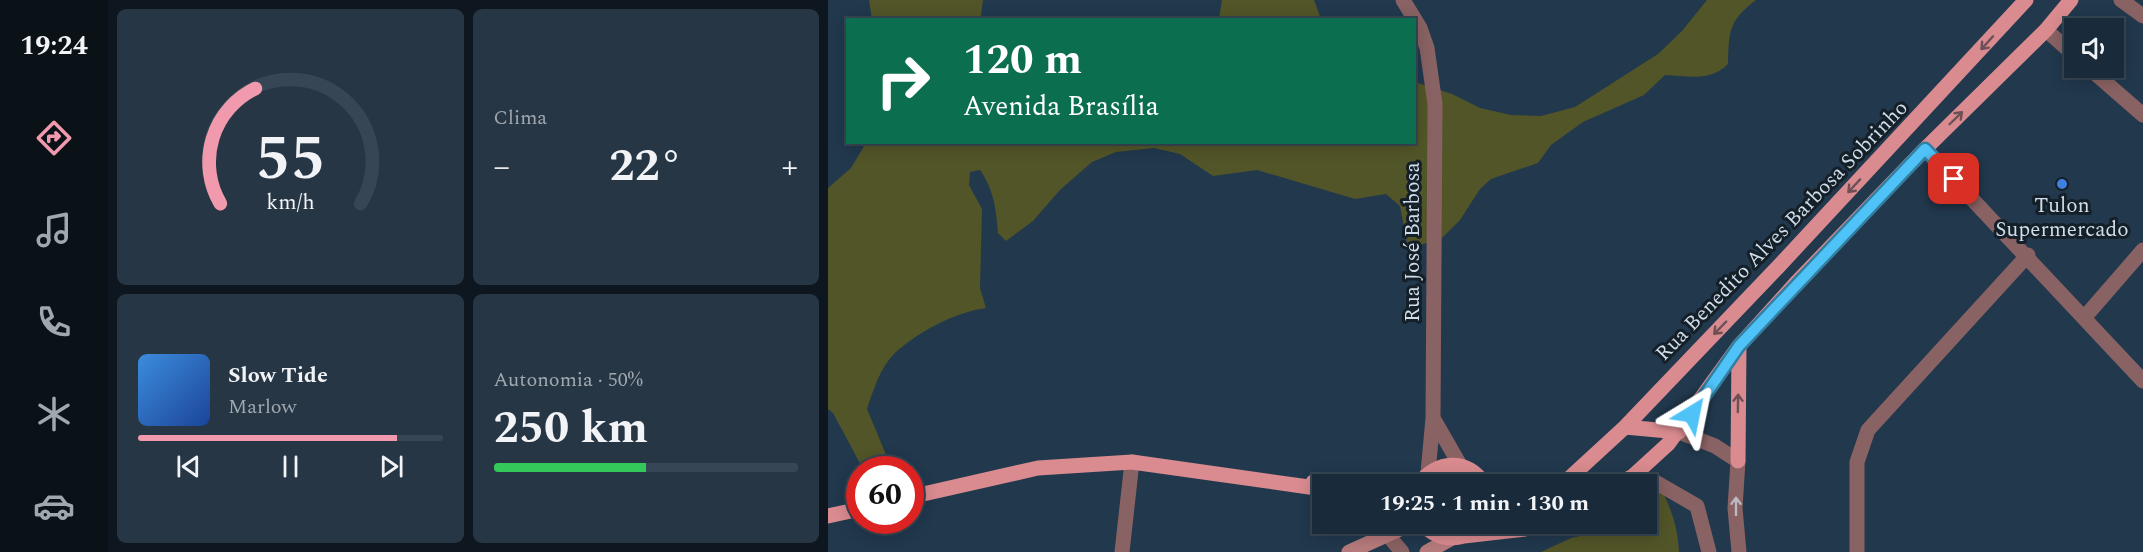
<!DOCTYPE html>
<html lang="pt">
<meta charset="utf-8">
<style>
:root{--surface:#192a3a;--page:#263645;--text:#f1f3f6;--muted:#9fa7af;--line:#374654;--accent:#f29aad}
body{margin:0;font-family:Spectral,serif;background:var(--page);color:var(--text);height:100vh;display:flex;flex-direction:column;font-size:22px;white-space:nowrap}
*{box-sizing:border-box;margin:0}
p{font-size:20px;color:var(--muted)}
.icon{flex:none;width:33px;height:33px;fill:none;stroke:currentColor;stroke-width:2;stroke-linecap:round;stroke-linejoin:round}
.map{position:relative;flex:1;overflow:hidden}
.panel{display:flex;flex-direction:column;gap:9px;padding:9px;background:#0e1720;width:720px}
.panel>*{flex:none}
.banner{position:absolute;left:18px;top:18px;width:570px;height:126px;border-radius:0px;box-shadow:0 3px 15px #0003,0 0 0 2px var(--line);background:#0b6e4f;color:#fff;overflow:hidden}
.buttons{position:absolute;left:1236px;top:18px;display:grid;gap:12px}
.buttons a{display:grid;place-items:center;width:60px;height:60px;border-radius:0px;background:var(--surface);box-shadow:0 3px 15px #0003,0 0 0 2px var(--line);font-size:30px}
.speed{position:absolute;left:18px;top:456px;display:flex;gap:12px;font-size:30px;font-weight:700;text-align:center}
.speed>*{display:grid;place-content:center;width:78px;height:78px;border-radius:50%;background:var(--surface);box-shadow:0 3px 15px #0003,0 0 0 2px var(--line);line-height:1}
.speed .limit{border:9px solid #d22;background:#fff;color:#111}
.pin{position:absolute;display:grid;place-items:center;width:51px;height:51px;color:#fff;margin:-26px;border-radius:12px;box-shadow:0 3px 9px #0006}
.me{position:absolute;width:66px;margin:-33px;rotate:35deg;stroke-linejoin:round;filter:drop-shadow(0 0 4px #0008)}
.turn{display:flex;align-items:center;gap:21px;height:126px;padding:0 18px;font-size:27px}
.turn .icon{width:78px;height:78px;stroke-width:2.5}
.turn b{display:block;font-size:42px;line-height:51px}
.big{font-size:45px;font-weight:700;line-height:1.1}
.panel .tile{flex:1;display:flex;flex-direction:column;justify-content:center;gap:9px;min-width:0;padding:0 21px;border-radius:9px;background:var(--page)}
.panel .dial{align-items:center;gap:0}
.dial svg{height:156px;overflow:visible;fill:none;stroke:var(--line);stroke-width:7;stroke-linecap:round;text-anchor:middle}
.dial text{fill:var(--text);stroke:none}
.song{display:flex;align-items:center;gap:18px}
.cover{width:72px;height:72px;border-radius:9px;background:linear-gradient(135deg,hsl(210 70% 55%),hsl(220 70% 35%))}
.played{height:6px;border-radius:3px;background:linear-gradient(90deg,var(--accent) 85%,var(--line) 85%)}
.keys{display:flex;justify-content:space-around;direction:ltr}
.heat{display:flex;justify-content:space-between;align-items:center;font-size:33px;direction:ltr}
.charge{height:9px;border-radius:4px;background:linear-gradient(90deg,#34c759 50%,var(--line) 0)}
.panel .tiles{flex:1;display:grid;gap:9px;grid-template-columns:repeat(2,1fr)}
.trip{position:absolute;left:484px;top:474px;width:345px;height:60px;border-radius:0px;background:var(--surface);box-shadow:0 3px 15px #0003,0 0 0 2px var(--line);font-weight:700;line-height:60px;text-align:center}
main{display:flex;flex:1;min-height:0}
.tabs{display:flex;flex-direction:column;width:108px;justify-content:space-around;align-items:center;background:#0a1117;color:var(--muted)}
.tabs .icon{width:42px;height:42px}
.tabs .current{color:var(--accent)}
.tabs b{font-size:27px;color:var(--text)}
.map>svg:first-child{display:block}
.green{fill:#525527}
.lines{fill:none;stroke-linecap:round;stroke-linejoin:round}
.street{stroke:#896263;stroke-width:15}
.secondary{stroke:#b67a7c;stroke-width:15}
.primary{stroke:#d98b8f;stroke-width:15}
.oneway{stroke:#6d5056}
.oneway2{stroke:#bab8c2}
.route-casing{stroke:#337fa1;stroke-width:15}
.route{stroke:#4fc3f7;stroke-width:10}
.shop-dot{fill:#3f7fe0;stroke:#141f28;stroke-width:2}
.labels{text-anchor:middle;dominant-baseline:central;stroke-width:6;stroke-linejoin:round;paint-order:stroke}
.poi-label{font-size:21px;fill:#cfddea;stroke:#141f28}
.street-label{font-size:21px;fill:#cfddea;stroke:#141f28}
</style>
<main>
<nav class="tabs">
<b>19:24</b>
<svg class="icon current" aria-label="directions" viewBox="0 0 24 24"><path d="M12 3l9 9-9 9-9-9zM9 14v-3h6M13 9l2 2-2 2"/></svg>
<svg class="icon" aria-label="music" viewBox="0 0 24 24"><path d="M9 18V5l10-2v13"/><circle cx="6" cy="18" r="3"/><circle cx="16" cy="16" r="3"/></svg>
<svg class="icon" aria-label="phone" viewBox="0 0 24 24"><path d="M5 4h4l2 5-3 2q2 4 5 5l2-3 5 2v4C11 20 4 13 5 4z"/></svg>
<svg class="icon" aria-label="climate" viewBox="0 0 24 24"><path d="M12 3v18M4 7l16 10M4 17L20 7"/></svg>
<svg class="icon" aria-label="car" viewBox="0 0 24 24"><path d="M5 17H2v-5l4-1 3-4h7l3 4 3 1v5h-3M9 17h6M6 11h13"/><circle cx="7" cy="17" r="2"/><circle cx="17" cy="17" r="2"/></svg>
</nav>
<section class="panel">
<div class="tiles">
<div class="tile dial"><svg viewBox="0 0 100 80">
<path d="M14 69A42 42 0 1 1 86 69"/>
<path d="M14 69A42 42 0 0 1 32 10" stroke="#f29aad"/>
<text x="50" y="56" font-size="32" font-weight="700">55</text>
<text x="50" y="72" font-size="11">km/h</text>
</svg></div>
<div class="tile"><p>Clima</p>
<div class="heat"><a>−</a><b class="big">22°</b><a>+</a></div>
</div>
<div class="tile">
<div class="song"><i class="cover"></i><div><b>Slow Tide</b><p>Marlow</p></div></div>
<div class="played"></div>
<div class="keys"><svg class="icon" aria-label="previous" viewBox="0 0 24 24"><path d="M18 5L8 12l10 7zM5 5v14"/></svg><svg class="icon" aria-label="pause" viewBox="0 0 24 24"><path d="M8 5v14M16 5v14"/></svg><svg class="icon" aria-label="next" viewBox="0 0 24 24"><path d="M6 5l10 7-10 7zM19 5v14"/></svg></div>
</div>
<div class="tile"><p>Autonomia · 50%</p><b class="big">250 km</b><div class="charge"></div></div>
</div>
</section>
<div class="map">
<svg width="1315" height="552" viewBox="0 0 1315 552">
<rect width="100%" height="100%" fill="#21384d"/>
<!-- green -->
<path class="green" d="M41,0H155L153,15L155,19H44Z
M394,0H486L493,19H391Z
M879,0H928C900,21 901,32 900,64C883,82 859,76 837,75L816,95L755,122L723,145L710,163L663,179L652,189L632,220L614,238L580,249L572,206L558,194L527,199L429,170L385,176L352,154L326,148L288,152L264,162L232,190L205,221L178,241L170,233C168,209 166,190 152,170L142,172L141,185L154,209L152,288L158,308C127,312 88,333 66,354C52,368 45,391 39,409L64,469H35L5,413L0,409V188L23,168L38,143L586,142L587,82L624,94L652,108L683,115L713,116L747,107L830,54L854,31Z
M833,489C844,510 850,529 851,552H713L743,538L795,527L798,524H819V503Z"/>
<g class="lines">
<!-- street -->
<path class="street" d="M575,0L592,28L599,48L607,104L605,418L600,473
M1293,0L1315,16
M1218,30L1246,55
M1261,68L1315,115
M1097,149L1315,381
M1256,318L1315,250
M605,418L632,465
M851,432L887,446L910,461L907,508L911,552
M805,476L829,483L869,506L881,552
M559,534L574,552
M294,552L304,462
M1029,552V462L1040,430L1200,255"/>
<!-- secondary -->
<path class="secondary" d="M521,552L583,524
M599,552L624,538"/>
<!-- primary -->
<path class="primary" d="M797,427L851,432
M910,461L911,347
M485,482L591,483
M591,484C608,460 640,458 656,484
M735,484L797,427L950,267L1198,0
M791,484L805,476L840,444L911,346L967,284L1097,149L1218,30L1243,0
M82,497L210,468L304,462L495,489
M0,516L32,509
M595,524C611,543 637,542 653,524
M636,536L697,529L712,524"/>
</g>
<!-- one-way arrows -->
<defs><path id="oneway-shaft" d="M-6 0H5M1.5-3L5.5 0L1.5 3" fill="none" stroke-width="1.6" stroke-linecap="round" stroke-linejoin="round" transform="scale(1.5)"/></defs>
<g class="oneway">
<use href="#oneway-shaft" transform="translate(1159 43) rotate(132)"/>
<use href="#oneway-shaft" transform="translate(1128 118) rotate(-44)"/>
<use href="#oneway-shaft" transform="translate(1026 186) rotate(133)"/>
<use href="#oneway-shaft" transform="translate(892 328) rotate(134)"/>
<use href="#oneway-shaft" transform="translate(910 403) rotate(-89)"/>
</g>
<use class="oneway2" href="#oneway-shaft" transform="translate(908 506) rotate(-90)"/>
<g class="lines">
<!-- route casing -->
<g class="route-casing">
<path id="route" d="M864,414L911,346L1097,149L1126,179"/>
</g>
<!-- route -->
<use href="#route" class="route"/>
</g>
<!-- markers -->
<circle class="shop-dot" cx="1234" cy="184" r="6"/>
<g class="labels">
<!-- poi labels -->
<g class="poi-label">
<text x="1234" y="206">Tulon<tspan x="1234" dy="24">Supermercado</tspan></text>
</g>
<!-- street labels -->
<g class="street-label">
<text transform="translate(954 231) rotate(-46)">Rua Benedito Alves Barbosa Sobrinho</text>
<text transform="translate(585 242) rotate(-90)">Rua José Barbosa</text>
</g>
</g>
</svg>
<div class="buttons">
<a><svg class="icon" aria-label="sound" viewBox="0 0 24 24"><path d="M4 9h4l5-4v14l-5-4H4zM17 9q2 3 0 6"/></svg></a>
</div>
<div class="speed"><div class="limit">60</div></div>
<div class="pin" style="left:1126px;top:179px;background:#d93025"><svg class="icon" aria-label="arrive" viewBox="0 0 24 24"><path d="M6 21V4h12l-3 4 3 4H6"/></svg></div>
<svg class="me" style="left:864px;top:414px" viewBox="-20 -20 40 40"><path d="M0-17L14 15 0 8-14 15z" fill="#4fc3f7" stroke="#fff" stroke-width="4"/></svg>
<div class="trip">19:25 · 1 min · 130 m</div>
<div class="banner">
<div class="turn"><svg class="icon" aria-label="right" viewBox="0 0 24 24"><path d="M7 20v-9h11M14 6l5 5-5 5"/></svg><div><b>120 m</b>Avenida Brasília</div></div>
</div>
</div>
</main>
